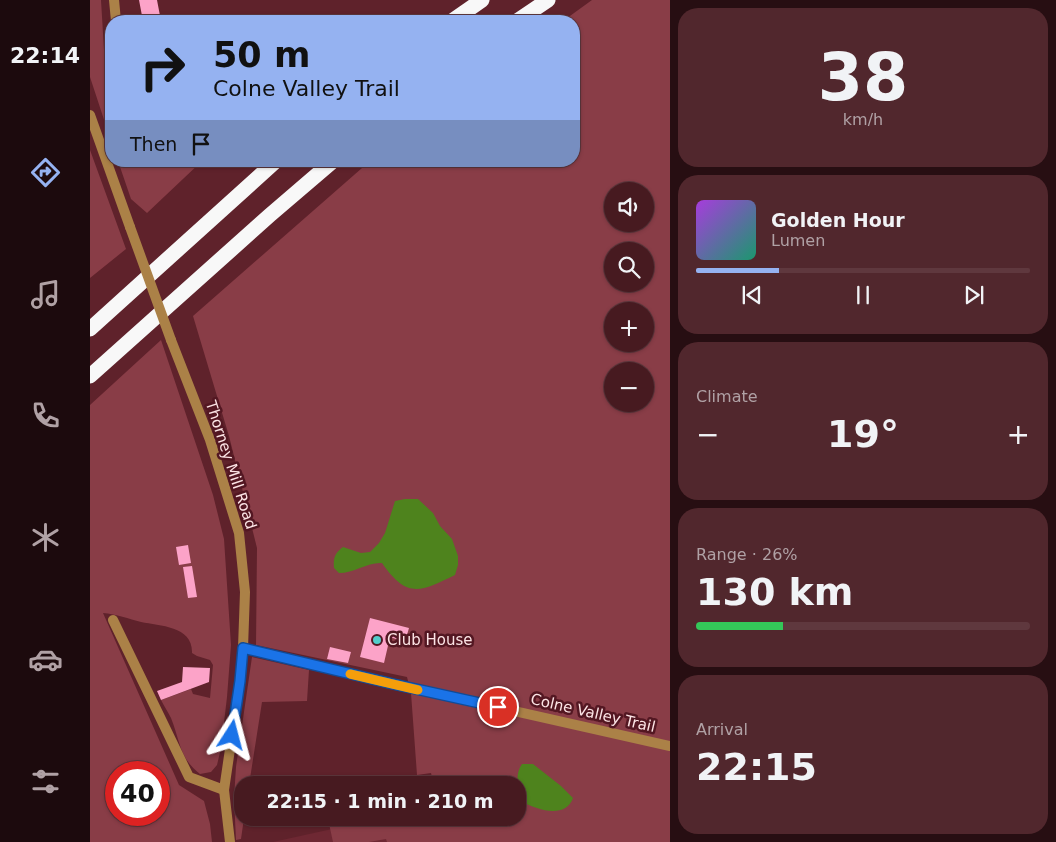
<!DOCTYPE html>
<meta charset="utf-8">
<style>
:root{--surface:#471a20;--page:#51272d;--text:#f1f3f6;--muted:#b0a1a5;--line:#5f383e;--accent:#95b2f1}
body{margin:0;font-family:"DejaVu Sans",sans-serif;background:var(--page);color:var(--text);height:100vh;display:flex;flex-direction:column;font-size:19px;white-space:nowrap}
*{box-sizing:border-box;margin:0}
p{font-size:16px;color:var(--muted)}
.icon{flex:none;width:28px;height:28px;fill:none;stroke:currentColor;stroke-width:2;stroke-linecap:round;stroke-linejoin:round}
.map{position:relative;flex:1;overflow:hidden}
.details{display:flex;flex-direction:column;gap:8px;padding:8px;background:#270e12;width:386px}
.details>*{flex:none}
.banner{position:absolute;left:15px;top:15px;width:475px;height:152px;border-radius:20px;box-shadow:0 1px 4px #0004,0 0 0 1px var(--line);background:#95b2f1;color:#111;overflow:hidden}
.tools{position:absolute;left:514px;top:182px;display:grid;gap:10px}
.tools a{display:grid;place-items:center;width:50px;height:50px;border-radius:50%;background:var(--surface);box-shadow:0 1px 4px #0004,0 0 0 1px var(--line);font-size:25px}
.speed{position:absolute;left:15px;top:761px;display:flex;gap:10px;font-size:25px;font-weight:700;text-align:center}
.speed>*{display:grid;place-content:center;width:65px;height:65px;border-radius:50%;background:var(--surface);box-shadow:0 1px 4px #0004,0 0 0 1px var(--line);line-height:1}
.speed .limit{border:8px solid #d22;background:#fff;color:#111}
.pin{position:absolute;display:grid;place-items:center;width:42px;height:42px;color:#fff;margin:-21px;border:2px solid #fff;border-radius:50%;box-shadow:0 1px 5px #0007}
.me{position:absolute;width:55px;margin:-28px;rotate:9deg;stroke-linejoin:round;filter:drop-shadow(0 0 4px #0008)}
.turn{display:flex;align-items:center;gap:18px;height:105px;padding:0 25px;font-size:22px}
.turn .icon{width:65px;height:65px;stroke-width:2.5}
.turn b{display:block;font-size:35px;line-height:42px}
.then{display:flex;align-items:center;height:48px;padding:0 25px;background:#0003;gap:10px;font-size:19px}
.big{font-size:38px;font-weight:700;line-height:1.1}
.details .tile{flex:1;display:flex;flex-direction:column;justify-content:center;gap:8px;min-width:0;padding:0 18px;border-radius:20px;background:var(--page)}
.details .dial{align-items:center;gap:0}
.dial b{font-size:65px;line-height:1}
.song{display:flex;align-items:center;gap:15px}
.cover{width:60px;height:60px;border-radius:8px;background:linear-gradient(135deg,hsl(280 70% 55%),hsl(160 70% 35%))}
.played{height:5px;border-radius:2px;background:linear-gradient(90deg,var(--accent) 25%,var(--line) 25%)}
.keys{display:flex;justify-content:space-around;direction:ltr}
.heat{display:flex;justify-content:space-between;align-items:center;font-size:28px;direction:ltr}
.charge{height:8px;border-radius:4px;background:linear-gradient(90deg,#34c759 26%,var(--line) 0)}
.trip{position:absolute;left:144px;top:776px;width:292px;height:50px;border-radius:20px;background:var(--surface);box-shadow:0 1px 4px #0004,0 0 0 1px var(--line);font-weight:700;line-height:50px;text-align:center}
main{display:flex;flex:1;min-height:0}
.dock{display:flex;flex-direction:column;width:90px;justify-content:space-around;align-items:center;background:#1c0a0d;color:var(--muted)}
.dock .icon{width:35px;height:35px}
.dock .selected{color:var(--accent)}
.dock b{font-size:22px;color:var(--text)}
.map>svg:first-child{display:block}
.built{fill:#6e2833}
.green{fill:#893d47;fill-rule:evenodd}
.water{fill:#4e831d}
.building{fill:#fca3c8}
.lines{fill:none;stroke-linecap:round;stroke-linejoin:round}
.minor{stroke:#ab8147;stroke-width:10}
.tertiary{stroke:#ab8147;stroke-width:10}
.motorway{stroke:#f8f8f8;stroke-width:15}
.tertiary-bridge{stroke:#ab8147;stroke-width:10}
.route-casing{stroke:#114b97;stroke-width:12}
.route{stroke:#1a73e8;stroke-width:9}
.slow{stroke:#f59e0b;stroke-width:9}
.poi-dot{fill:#53cdcb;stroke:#531722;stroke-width:2}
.labels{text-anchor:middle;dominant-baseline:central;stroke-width:5;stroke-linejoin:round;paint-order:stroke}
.street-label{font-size:15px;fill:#fce4e5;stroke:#531722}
.poi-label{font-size:15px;fill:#fce4e5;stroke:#531722;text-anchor:start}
</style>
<main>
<nav class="dock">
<b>22:14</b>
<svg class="icon selected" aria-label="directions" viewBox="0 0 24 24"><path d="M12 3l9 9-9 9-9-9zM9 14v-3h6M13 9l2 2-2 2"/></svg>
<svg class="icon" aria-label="music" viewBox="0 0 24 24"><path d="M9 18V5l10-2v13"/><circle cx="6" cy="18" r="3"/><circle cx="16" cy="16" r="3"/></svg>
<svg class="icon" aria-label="phone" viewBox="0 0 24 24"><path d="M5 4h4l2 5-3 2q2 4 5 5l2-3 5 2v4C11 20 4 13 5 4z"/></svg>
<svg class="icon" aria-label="climate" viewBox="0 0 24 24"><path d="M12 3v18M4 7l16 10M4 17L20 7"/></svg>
<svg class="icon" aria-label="car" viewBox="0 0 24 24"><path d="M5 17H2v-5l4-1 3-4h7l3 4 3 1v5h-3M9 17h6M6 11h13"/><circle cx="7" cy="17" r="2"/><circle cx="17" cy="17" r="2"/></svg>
<svg class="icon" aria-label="filters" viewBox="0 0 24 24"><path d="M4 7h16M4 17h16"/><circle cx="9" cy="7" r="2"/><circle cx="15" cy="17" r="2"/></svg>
</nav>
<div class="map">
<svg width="580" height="842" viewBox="0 0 580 842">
<rect width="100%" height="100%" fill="#5f222b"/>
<!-- built -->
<path class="built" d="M292,818L351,842H183Z"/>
<!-- green -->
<path class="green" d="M0,0H11L14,50L21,61V141L0,77Z
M502,0H580V842H297L296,839L279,842H243L238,819L245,818H428V785H344L341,773L327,775L321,693L317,677L166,645L167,548L139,436L103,316L280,161H484V21H473ZM522,191H555V224H522ZM522,251H555V284H522ZM522,311H555V344H522ZM522,371H555V404H522Z
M0,150L36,249L0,278Z
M28,161H112L57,213L41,199Z
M71,340L123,495L134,539L141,645L137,697L131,748L127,765L121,772L110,774C89,758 90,740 81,718C78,712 74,706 71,700L101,689L103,694L120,698L123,665L120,660L107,656L102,653C103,626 70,626 51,622C39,619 26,614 13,613L89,785L114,801L120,824L122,842H0V405ZM26,772H69V815H26Z
M162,657L219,670L217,701L172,702L159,785H152V818H154L151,839L146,840L144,798L146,767Z"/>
<!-- water -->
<path class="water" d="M315,499H328L343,513L350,526L362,539L368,556V565L365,575C330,592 317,599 292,563C278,562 264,573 249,573L244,568C243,558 245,553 253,547L271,553L280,552L289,543L295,533L305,501Z
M432,764H443L471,786L483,798C476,819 447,810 433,802C428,791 424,775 432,764Z"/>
<!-- building -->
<path class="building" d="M49,0H67L71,21H53Z
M98,545L101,563L89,565L86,547Z
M102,566L107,597L98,598L93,567Z
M280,618L319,628L315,642L300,637L294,663L270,657Z
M240,647L261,652L258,663L237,659Z
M93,667L120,668L119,682L71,700L67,691L92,682Z"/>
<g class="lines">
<!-- minor -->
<path class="minor" d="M24,0L26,21
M23,620L99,777L134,790
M153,648L303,684L580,746"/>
<!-- tertiary -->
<path class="tertiary" d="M0,115L40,227
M81,340L120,440L149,533L155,592L153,648L150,681L134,790L140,842"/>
<!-- motorway -->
<path class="motorway" d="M362,21L392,0
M427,21L458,0
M0,329L186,161
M0,376L180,215L243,161"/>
<!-- tertiary-bridge -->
<path class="tertiary-bridge" d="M40,227L81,340"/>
</g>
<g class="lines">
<!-- route casing -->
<g class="route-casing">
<path id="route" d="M142,735L150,681L153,648L303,684L408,707"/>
</g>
<!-- route -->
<use href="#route" class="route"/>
<!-- slow -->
<path class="slow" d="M260,674L328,690"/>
</g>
<!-- markers -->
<circle class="poi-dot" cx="287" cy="640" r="5"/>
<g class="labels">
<!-- street labels -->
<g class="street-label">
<text transform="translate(141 465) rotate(72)">Thorney Mill Road</text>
<text transform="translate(503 713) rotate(13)">Colne Valley Trail</text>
</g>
<!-- poi labels -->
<g class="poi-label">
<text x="297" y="640">Club House</text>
</g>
</g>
</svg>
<div class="tools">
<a><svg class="icon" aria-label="sound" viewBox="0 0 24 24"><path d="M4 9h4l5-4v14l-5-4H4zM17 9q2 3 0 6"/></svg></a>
<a><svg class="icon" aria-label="search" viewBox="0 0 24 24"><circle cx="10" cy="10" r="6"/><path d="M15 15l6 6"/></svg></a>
<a>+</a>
<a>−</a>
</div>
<div class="speed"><div class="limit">40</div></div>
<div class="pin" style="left:408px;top:707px;background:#d93025"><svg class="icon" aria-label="arrive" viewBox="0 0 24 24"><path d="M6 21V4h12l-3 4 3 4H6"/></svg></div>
<svg class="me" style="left:142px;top:735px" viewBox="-20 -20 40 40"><path d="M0-17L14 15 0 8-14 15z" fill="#1a73e8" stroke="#fff" stroke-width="4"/></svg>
<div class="trip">22:15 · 1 min · 210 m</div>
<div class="banner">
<div class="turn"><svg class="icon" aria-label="right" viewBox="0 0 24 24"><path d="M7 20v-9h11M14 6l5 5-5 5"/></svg><div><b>50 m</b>Colne Valley Trail</div></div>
<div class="then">Then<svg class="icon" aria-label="arrive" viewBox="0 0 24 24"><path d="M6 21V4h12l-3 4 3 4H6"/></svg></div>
</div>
</div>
<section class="details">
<div class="tile dial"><b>38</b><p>km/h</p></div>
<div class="tile">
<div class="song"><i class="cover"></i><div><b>Golden Hour</b><p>Lumen</p></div></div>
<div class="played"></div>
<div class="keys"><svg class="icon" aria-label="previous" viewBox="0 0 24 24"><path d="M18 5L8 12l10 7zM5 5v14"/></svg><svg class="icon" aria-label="pause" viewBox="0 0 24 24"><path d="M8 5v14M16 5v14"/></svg><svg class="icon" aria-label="next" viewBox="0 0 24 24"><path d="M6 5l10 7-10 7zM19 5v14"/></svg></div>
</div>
<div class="tile"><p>Climate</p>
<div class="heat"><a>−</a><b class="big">19°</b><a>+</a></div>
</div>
<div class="tile"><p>Range · 26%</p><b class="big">130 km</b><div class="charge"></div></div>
<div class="tile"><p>Arrival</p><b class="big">22:15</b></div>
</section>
</main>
